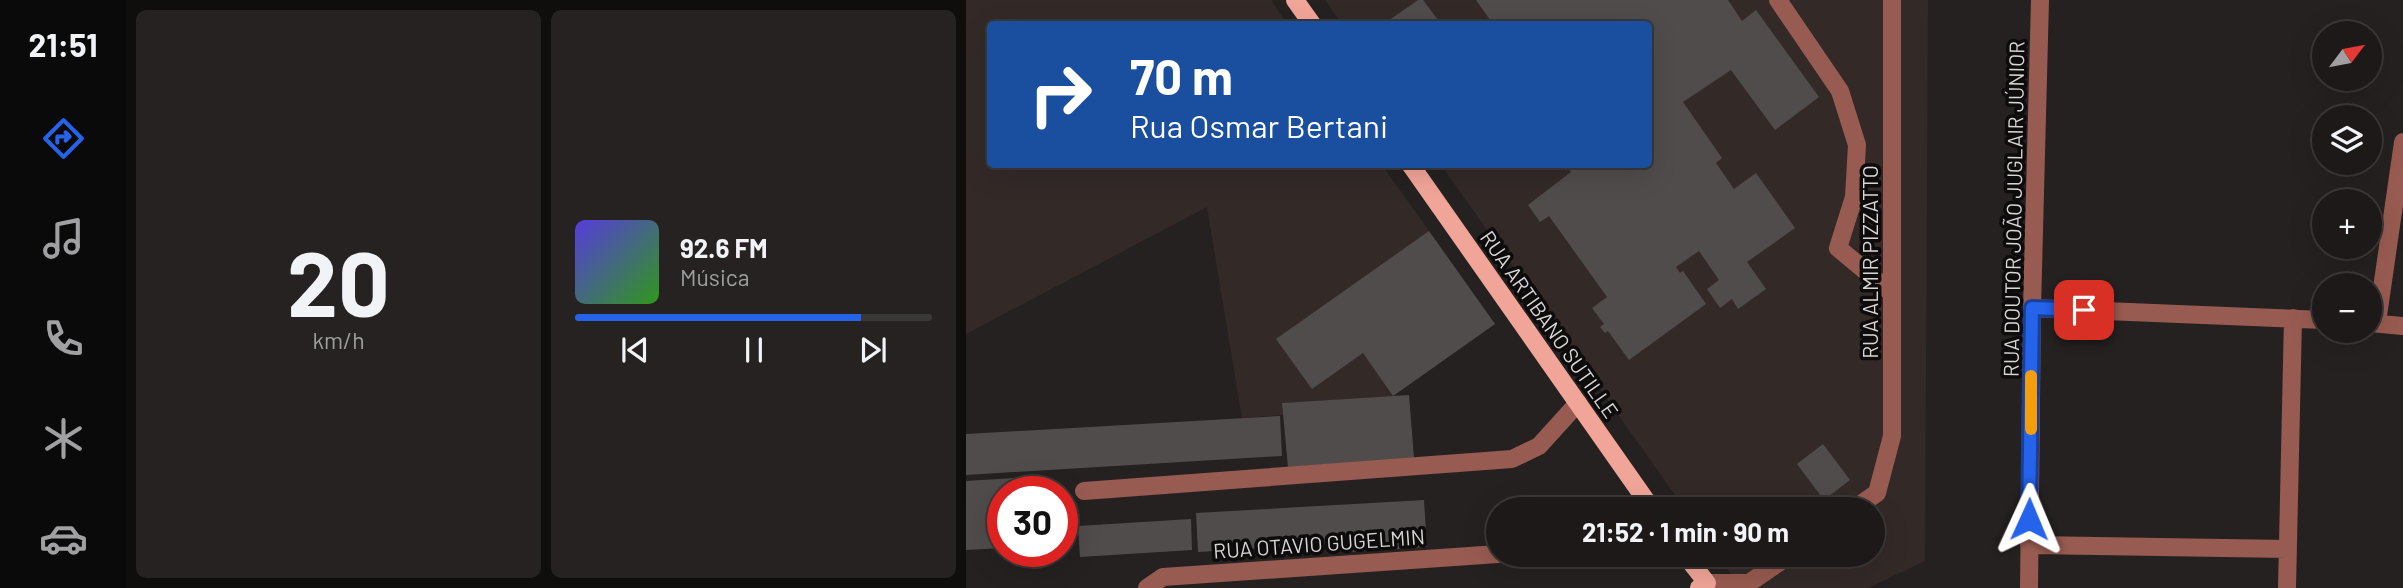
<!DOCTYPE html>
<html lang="pt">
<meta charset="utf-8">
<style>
:root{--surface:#1c1918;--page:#252221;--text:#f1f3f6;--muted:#a0a0a2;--line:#3a3837;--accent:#2563eb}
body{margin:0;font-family:Barlow,sans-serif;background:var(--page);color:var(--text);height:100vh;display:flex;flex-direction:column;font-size:26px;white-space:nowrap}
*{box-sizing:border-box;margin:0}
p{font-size:23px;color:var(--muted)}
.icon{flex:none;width:38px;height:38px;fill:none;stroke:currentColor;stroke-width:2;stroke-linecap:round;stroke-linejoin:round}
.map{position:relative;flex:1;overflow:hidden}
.details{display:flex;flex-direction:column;gap:10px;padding:10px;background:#0f0e0d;width:840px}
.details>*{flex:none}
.top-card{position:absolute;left:21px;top:21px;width:665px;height:147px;border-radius:7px;box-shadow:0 7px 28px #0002,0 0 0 2px var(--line);background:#1a4fa0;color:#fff;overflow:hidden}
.needle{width:46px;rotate:58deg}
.fabs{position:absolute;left:1346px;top:21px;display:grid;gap:14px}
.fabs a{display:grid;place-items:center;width:70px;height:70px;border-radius:50%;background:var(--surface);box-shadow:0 7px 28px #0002,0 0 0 2px var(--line);font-size:35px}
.speed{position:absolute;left:21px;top:476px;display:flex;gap:14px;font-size:35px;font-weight:700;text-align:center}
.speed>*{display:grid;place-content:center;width:91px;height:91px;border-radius:50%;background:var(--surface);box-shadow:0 7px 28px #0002,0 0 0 2px var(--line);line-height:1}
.speed .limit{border:10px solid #d22;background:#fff;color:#111}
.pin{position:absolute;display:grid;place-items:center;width:60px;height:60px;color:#fff;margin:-30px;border-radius:14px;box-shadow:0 4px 10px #0006}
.me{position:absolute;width:77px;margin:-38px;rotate:1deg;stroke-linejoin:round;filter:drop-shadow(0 0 5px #0008)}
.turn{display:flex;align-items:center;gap:24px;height:147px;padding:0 28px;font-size:32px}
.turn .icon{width:91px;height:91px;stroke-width:2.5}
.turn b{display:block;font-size:49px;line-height:60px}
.details .card{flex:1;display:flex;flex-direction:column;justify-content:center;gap:10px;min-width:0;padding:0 24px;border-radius:10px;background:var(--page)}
.details .dial{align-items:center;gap:0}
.dial b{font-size:91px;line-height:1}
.song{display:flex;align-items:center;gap:21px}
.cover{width:84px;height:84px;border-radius:10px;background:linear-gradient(135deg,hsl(250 70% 55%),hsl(110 70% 35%))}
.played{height:7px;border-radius:4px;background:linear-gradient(90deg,var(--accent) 80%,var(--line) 80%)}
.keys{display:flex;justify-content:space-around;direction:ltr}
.details .tiles{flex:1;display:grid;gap:10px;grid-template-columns:repeat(2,1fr)}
.trip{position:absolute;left:520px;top:497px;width:399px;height:70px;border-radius:35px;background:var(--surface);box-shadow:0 7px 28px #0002,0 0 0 2px var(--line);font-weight:700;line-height:70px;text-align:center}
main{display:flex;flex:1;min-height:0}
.tabs{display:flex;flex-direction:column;width:126px;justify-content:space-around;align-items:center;background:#0b0a0a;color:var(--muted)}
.tabs .icon{width:49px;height:49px}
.tabs .active{color:var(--accent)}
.tabs b{font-size:32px;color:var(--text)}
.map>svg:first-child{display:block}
.built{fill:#332a28}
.building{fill:#514c4c}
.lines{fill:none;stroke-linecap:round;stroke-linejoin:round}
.minor{stroke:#985b51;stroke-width:18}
.major{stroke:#f1a598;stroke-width:18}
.route-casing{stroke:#184099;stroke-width:18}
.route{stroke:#2563eb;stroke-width:12}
.slow{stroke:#f59e0b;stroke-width:12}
.labels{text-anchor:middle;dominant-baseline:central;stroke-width:7;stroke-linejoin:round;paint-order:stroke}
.street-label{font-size:21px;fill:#d8d5d5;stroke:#0d0b0b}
</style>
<main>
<nav class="tabs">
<b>21:51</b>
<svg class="icon active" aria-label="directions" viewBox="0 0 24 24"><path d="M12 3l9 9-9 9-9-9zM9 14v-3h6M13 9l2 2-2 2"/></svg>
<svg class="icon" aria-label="music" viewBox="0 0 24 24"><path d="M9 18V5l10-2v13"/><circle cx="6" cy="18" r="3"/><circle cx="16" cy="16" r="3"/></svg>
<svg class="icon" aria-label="phone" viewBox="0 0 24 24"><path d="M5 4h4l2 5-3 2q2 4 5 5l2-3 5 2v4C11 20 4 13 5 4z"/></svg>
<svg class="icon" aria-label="climate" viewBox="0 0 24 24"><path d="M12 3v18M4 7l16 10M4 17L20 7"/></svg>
<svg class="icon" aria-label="car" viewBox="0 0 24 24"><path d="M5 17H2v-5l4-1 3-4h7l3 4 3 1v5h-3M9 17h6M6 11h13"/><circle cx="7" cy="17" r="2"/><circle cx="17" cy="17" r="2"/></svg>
</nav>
<section class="details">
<div class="tiles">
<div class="card dial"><b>20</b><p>km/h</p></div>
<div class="card">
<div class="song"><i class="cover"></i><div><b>92.6 FM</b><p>Música</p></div></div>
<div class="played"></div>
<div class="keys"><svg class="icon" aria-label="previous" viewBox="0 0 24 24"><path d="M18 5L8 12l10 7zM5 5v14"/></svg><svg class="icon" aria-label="pause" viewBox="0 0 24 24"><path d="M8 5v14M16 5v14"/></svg><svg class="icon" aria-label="next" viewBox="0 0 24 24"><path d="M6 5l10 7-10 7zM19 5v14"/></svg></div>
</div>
</div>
</section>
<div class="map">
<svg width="1437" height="588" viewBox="0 0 1437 588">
<rect width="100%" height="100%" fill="#252120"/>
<!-- built -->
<path class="built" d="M0,0H305L321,24H24V164L416,165L529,324L427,396L317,403L318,415L276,418L241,207L0,334Z
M359,0H962L959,561L902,588H775L751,555H906V509H719L475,165L682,164V24H376Z"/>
<!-- building -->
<path class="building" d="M452,0H457L475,24H424L422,21Z
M510,0H762L776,21L790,10L853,97L809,130L765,70L717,102L756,158L750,163L768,189L790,173L829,228L781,262L800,289L772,309L766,299L754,308L741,289L753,280L733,251L710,267L714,273L717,271L740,304L663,360L642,331L639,333L634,327L638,324L626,308L641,297L583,216L574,222L562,205L605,172L600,164H682V24H527Z
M463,231L529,324L427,396L397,353L346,389L310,339Z
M443,395L448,458L322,467L316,403Z
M314,416L316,456L0,475V434Z
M857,444L884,480L858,500L831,464Z
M81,476L82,492H37V548L0,550V481Z
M774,497L783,509H758Z
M458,500L461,547L381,552V543L232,552L230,513Z
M96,515H98L100,545H96Z
M225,519L226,550L114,557L112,526Z"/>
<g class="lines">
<!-- minor -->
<path class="minor" d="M812,0L874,91L891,145L888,197L872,248L926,293
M1066,308L1358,320
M1404,323L1437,326
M1411,323L1437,142
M118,491L546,459L573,446L612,403
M888,509L911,493L926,436V0
M1063,545L1322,549
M741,583H783L824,555
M181,588L197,577L532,554
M1063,588L1066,308L1074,0
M1321,588L1327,318"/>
<!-- major -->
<path class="major" d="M329,0L346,24
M444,164L686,509
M719,555L741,583L733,588"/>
</g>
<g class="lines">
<!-- route casing -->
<g class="route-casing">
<path id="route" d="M1063,519L1066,308L1118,310"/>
</g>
<!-- route -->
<use href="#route" class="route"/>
<!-- slow -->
<path class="slow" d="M1065,429V376"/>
</g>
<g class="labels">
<!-- street labels -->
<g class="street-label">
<text transform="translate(1047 209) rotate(-89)">RUA DOUTOR JOÃO JUGLAIR JÚNIOR</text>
<text transform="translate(903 262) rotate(-90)">RUA ALMIR PIZZATTO</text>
<text transform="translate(584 324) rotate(55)">RUA ARTIBANO SUTILLE</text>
<text transform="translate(353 543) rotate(-4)">RUA OTAVIO GUGELMIN</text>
</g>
</g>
</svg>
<div class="fabs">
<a><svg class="needle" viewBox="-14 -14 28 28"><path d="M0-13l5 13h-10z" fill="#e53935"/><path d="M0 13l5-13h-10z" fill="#a0a0a2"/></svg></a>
<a><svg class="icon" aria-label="layers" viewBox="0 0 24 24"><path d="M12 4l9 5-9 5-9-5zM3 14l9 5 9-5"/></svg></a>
<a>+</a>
<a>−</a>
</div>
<div class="speed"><div class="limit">30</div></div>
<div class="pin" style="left:1118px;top:310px;background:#d93025"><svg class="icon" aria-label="arrive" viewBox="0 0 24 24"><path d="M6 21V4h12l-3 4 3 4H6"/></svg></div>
<svg class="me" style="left:1063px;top:519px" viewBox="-20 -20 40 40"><path d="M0-17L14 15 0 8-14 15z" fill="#2563eb" stroke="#fff" stroke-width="4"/></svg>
<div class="trip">21:52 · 1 min · 90 m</div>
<div class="top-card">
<div class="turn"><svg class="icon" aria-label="right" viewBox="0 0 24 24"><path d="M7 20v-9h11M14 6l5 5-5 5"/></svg><div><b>70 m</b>Rua Osmar Bertani</div></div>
</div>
</div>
</main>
